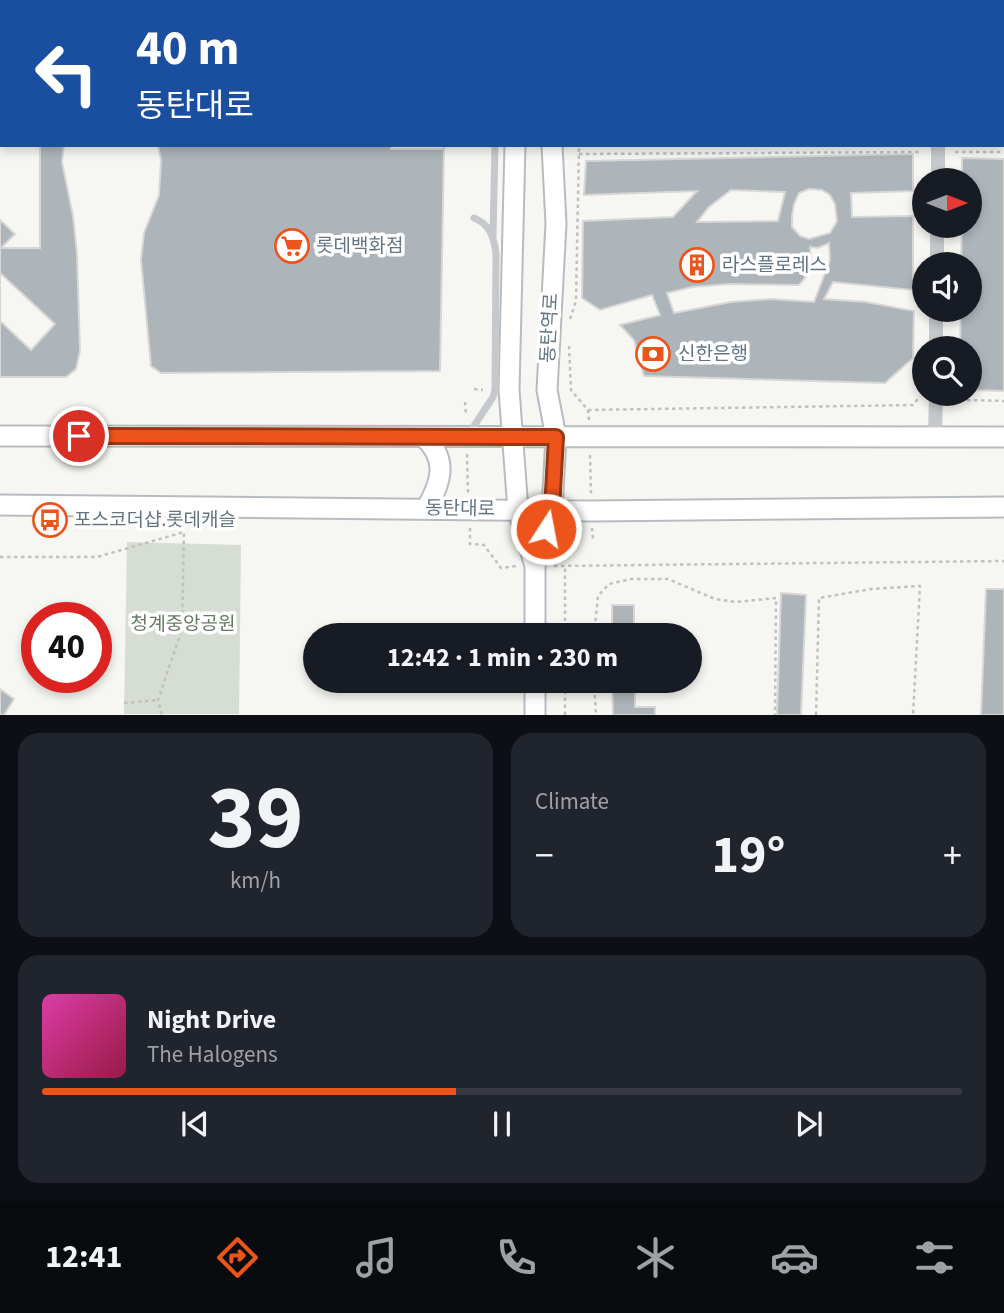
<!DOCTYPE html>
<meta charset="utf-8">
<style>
:root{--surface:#171b24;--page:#20242c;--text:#f1f3f6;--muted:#9ea1a6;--line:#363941;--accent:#ed541b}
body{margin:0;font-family:"Source Sans 3","Noto Sans KR",sans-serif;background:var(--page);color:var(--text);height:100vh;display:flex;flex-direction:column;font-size:26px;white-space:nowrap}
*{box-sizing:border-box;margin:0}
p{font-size:23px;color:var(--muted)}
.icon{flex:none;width:38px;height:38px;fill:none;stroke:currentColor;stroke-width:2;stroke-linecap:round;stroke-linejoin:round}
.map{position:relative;height:715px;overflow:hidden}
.panel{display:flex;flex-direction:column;gap:18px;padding:18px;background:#0d0f14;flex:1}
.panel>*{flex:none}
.guide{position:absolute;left:0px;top:0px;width:1004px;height:147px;box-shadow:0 4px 10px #0003;background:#1a4fa0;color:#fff;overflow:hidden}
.needle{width:46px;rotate:90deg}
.buttons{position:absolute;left:912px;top:168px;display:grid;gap:14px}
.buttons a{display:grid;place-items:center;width:70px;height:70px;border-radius:50%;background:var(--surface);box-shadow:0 4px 10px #0003;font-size:35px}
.speed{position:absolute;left:21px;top:602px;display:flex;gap:14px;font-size:35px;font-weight:700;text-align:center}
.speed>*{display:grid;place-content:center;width:91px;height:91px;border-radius:50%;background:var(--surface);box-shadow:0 4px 10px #0003;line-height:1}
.speed .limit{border:10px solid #d22;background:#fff;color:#111}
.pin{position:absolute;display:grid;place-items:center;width:60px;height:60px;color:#fff;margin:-30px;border:4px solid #fff;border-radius:50%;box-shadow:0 2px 7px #0007}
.me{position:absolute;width:77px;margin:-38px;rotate:11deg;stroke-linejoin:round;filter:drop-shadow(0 0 5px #0008)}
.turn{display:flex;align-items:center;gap:24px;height:147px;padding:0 21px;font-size:32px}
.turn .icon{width:91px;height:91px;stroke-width:2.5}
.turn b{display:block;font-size:49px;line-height:60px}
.big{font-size:52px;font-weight:700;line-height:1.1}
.panel .tile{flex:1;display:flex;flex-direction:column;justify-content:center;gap:10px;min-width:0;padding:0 24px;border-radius:21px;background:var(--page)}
.panel .dial{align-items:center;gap:0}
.dial b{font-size:91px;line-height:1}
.song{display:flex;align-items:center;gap:21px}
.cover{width:84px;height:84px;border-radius:10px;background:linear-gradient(135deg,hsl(320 70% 55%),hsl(340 70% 35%))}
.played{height:7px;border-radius:4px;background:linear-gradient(90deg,var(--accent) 45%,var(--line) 45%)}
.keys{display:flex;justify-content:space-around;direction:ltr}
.heat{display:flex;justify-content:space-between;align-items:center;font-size:38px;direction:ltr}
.panel .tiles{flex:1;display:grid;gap:18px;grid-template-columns:1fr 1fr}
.tile:last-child{grid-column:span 2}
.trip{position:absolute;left:303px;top:623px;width:399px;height:70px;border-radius:35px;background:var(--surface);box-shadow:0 4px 10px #0003;font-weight:700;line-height:70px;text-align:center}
.menu{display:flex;height:112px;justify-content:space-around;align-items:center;background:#090b0e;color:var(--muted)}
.menu .icon{width:49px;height:49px}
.menu .active{color:var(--accent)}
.menu b{font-size:32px;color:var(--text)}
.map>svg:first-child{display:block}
.green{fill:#d6ded3}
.building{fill:#adb5bb;stroke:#d7d7d5;stroke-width:2;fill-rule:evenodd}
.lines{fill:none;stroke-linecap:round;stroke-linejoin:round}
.secondary-casing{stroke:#b7bcc1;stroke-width:23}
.path{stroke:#bfc1c3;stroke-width:2.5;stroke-dasharray:3.5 3.5;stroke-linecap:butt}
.lane{stroke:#c5c9cc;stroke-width:7}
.street{stroke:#c5c9cc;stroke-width:14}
.secondary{stroke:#fff;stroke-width:19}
.route-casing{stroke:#9a3712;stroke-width:18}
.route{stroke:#ed541b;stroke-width:12}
.labels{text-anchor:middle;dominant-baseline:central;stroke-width:7;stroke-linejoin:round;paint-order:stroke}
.poi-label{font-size:19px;fill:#637585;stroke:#fff;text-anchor:start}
.street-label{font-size:19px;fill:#637585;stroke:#fff}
.park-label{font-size:19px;fill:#667c62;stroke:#fff}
</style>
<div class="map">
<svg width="1004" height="715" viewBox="0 0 1004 715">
<rect width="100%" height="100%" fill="#f6f6f2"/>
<!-- green -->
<path class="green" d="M127,542L241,545L239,714H124Z"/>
<!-- building -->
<path class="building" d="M0,0H31L2,2L0,26Z
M0,0H81V2H2L0,15Z
M147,0H444L146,2Z
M220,0H325L220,2Z
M1003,11L1004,12L1003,143Z
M40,145H64L62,162L73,216L77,254L80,351L76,369L66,377H0V248H40Z
M158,145H444L440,371L161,373L151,366L141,260L144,233L159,195L161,160Z
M391,145H444V149H391Z
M913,154V191L851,193L852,217L913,216V290L833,282L824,299L866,302L914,311L913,358L885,383L644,376L634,340L620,325L660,315L652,295L600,310L582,298L583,221L673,217L697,191L584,195L586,161ZM809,189L822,190L830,195L835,204L837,221L830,233L809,239L800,236L792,227V216L794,204L799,193ZM731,190L785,192L778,221L697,222L709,207ZM829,243L830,260L814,302L771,299L731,302L674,313L667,293L692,287L729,284L799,285L811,271L810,247L818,248Z
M962,158L1004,159V391L970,390V348H960L961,310H970V264H961L962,226H970V180H962Z
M0,220L15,234L0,249Z
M0,273L55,324L31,350L0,321Z
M986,589H1004V715H981Z
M781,593L806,595L801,715H777Z
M612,605H634V631H654V635H612Z
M612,681H635V707H655V715H613Z
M0,689L14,699L4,715H0Z"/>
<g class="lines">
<!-- secondary casing -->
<g class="secondary-casing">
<path id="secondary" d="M542,0V2
M519,2V0
M515,145L509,390L518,510L535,566V635
M0,436L1004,437
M424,437C449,460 441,483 426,509
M0,505L592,511L1004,507
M535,566L552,510L556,437L547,390L556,224L552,145
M535,681V715"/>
</g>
<!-- path -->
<path class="path" d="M580,0V2
M955,152H1004
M579,154L921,152
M570,319L576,301L579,145
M569,346L571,390L588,410L589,420
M474,389L483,390
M955,394L963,400L1004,401
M465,402L466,416
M588,410L913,405L920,396
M467,454L468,493
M590,455L591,494
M470,528V544L484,545L501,568L516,566
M592,528L593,539
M0,557H97L184,532L182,629L158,700L162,715
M554,566L1004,561
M565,635V566
M594,635L598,596L609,584L631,579H668L715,599L736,602L776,598L775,715
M594,681L596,715
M124,703L158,700
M565,715V681
M816,715L819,598L871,589L920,586L913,715"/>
<!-- lane -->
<path class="lane" d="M493,236L495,145
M468,435L493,397L495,390L496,253C494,238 490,224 474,218"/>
<!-- street -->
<path class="street" d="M938,2V0
M938,180V145
M937,264V226
M936,348V310
M935,437L936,394"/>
<!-- secondary -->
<use href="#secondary" class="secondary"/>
</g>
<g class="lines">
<!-- route casing -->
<g class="route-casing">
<path id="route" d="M79,436L556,437L552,510L546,529"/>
</g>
<!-- route -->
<use href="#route" class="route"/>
</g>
<!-- icons -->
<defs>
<g id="supermarket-ring" transform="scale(1.75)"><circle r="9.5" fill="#fff" stroke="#ed541b" stroke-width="1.5"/><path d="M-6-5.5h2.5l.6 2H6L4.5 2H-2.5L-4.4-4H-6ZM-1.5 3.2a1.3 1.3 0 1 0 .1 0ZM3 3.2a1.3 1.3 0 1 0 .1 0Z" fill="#ed541b"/></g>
<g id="building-ring" transform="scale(1.75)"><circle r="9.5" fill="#fff" stroke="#ed541b" stroke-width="1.5"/><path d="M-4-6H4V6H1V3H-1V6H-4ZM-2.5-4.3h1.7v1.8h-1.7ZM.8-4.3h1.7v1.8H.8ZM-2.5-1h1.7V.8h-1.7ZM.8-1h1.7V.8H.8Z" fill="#ed541b"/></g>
<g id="bank-ring" transform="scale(1.75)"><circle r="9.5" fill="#fff" stroke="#ed541b" stroke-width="1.5"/><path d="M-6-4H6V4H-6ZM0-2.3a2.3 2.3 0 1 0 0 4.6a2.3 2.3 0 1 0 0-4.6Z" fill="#ed541b"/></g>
<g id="bus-ring" transform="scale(1.75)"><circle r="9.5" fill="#fff" stroke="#ed541b" stroke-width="1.5"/><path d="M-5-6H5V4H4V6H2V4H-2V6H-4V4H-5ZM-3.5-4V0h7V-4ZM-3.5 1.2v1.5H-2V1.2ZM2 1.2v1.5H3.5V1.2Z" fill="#ed541b"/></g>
</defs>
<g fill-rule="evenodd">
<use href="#supermarket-ring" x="292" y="246"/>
<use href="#building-ring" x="697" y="265"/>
<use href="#bank-ring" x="653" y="354"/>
<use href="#bus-ring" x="50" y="520"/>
</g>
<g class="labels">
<!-- poi labels -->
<g class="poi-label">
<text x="316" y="246">롯데백화점</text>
<text x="722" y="265">라스플로레스</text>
<text x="678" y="354">신한은행</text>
<text x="74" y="520">포스코더샵.롯데캐슬</text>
</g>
<!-- street labels -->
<g class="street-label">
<text transform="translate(550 328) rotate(-87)">동탄역로</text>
<text transform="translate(460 509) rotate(1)">동탄대로</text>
</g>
<!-- park labels -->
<g class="park-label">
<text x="183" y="624">청계중앙공원</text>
</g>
</g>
</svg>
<div class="buttons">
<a><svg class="needle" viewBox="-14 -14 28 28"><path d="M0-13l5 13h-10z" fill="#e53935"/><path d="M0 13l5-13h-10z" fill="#9ea1a6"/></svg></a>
<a><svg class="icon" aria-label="sound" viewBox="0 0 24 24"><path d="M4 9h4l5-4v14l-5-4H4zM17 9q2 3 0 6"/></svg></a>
<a><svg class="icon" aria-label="search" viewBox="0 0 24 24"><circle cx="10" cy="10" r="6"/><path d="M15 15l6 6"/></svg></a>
</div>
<div class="speed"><div class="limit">40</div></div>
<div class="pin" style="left:79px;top:436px;background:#d93025"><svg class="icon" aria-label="arrive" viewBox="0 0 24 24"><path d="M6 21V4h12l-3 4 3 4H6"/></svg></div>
<svg class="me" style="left:546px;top:529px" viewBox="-20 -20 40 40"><circle r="17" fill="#ed541b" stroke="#fff" stroke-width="3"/><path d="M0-11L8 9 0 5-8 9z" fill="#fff"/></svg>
<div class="trip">12:42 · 1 min · 230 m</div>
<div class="guide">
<div class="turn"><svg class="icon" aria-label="left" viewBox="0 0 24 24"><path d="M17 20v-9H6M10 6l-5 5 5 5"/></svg><div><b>40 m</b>동탄대로</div></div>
</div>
</div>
<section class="panel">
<div class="tiles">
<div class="tile dial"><b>39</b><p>km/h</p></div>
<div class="tile"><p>Climate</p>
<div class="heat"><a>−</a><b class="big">19°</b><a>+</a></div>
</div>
<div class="tile">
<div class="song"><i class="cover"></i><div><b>Night Drive</b><p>The Halogens</p></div></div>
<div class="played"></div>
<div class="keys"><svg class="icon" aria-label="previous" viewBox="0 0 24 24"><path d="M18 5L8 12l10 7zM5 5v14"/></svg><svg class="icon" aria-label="pause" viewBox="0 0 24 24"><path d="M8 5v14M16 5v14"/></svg><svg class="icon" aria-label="next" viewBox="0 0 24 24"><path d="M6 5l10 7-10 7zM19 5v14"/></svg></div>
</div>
</div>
</section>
<nav class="menu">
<b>12:41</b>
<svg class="icon active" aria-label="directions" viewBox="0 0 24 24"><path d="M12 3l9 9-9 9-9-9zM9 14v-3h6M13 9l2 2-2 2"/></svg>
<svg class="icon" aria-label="music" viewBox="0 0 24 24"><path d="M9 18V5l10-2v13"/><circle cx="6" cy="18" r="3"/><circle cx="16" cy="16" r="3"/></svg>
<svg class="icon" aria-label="phone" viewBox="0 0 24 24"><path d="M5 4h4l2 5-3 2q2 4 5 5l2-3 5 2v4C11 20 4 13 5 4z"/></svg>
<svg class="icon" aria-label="climate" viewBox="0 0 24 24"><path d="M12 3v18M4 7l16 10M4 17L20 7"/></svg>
<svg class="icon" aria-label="car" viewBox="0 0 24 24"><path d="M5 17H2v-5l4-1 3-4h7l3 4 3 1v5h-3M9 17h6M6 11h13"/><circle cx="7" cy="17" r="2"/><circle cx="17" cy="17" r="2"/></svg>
<svg class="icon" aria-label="filters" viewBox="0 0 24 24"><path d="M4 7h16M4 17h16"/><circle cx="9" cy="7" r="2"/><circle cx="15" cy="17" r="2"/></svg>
</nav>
